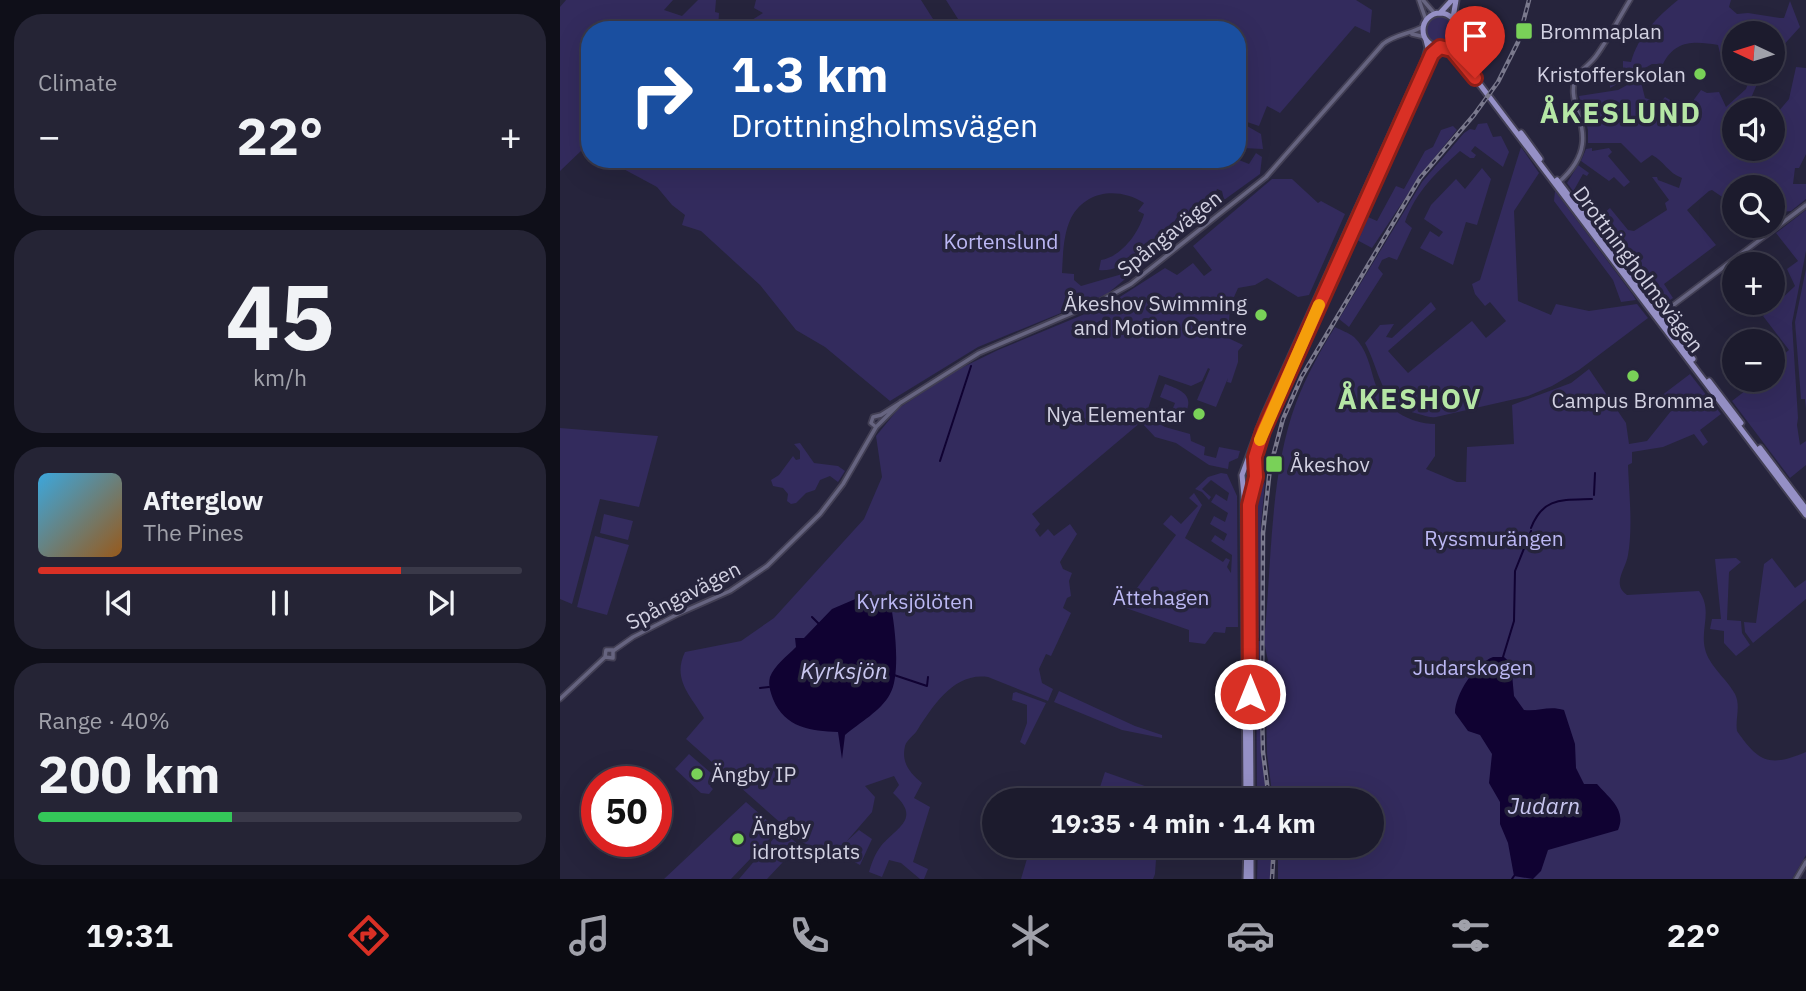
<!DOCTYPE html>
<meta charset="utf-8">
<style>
:root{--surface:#1c1b2d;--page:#252435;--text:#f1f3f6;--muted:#a0a1aa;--line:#3a3949;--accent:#d93025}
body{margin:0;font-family:"IBM Plex Sans",sans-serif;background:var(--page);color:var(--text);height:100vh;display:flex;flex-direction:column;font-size:26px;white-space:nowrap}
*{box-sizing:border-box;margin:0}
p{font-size:23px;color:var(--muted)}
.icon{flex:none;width:38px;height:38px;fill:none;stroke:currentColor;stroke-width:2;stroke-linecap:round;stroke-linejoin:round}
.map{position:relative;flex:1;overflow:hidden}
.drawer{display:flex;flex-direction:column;gap:14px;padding:14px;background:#0f0f19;width:560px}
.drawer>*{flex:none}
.top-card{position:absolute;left:21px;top:21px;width:665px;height:147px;border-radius:28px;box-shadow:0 7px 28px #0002,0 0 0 2px var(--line);background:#1a4fa0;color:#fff;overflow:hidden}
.needle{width:46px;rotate:274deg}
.controls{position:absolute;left:1162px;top:21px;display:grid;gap:14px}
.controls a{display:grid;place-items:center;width:63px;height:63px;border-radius:50%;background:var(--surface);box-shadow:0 7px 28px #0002,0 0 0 2px var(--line);font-size:35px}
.speed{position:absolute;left:21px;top:766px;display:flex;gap:14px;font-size:35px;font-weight:700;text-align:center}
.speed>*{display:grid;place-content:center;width:91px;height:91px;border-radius:50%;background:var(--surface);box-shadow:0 7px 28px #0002,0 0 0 2px var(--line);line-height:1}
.speed .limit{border:10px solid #d22;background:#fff;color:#111}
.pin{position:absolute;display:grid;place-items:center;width:60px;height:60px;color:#fff;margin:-72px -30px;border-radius:50% 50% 50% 0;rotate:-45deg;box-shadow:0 0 7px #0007}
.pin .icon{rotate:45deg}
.me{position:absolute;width:77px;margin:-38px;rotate:0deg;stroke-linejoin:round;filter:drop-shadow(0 0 5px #0008)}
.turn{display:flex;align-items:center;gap:24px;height:147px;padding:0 35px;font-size:32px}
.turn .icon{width:91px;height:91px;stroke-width:2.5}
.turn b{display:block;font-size:49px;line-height:60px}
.big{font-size:52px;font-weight:800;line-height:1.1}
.drawer .tile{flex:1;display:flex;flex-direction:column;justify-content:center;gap:10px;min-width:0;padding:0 24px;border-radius:28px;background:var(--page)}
.drawer .dial{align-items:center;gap:0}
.dial b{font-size:91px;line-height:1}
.song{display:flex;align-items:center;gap:21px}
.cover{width:84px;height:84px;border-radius:10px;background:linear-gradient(135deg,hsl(200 70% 55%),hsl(30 70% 35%))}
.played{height:7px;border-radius:4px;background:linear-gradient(90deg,var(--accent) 75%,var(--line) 75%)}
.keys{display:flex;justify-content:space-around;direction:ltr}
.heat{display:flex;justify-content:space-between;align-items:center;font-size:38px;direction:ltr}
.charge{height:10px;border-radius:5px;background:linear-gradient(90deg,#34c759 40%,var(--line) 0)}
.trip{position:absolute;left:422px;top:788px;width:402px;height:70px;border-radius:35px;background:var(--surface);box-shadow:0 7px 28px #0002,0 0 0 2px var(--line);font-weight:800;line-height:70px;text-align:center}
.tab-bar{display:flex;height:112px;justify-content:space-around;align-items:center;background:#0b0b12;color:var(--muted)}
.tab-bar .icon{width:49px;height:49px}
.tab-bar .selected{color:var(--accent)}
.tab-bar b{font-size:32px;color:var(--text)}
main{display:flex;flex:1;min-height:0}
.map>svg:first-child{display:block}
.green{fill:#332b5d}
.water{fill:#100232}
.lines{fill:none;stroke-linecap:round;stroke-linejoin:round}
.stream{stroke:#100232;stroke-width:2}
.minor-casing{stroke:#423f54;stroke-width:7}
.major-casing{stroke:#423f54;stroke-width:9}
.minor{stroke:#666480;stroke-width:3.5}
.major{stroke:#9590c6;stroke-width:5}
.rail-casing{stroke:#7a798d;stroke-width:4.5}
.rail{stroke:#26243c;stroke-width:2;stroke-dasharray:5;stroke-linecap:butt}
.route-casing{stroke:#8d1f18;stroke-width:18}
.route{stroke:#d93025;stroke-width:12}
.slow{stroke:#f59e0b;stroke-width:12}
.poi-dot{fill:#79d158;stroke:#26243c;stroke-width:2.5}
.labels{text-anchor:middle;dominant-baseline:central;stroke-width:7;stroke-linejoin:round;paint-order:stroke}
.poi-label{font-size:21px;fill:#d2d1e2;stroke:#26243c;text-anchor:start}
.street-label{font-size:21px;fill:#d2d1e2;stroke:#26243c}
.park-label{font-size:21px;fill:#bcb8f4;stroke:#26243c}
.water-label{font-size:23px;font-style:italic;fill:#c9c7f0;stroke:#26243c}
.district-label{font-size:28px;font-weight:bold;letter-spacing:2px;fill:#b5e6a5;stroke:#26243c}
</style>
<main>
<section class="drawer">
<div class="tile"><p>Climate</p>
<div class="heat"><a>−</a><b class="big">22°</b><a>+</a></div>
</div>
<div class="tile dial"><b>45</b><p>km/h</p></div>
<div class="tile">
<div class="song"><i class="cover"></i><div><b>Afterglow</b><p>The Pines</p></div></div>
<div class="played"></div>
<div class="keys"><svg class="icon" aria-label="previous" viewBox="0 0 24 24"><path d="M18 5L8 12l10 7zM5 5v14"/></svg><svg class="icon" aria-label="pause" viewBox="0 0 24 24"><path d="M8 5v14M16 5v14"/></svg><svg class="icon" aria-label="next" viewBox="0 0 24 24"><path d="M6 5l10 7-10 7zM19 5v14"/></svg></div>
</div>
<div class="tile"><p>Range · 40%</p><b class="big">200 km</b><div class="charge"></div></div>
</section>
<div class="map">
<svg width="1246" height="879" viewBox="0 0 1246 879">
<rect width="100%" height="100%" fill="#26243c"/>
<!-- green -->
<path class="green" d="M6,0H113L104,10L122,16L138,0H156L155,12L159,13L158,30H30V153L22,150L0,171V7Z
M196,0H361L380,30H176L203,13L194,8Z
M386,0H796L812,10L810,33L795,26L720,113L707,106L699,126L687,122V126L701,134L703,149L683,148L679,160L689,164L696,153L702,157L700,174L664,200L662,191L657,189L652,203L657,205L642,219L640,216L644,206L639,203L633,217L620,212L607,234L602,233L596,247L602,249L582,266C564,261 554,272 539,270L541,260C561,257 579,233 584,214L578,211L584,203C559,187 526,190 511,218C503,235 503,255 502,273L514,274V280L521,286L576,270L547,294L418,347L330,401L265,347L236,330L200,285L141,231L122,225L125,215L112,205L97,187L45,159H66L87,166L95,159H677V30H405Z
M1118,0H1171L1169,7L1177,14L1188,13L1220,18H1224L1230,1L1240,27L1220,49L1213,47V33H1174V47L1168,49L1161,57L1158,45C1134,41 1115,40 1103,64H1092L1050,88L1049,71L1063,70V61L1071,62C1078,36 1098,16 1118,0Z
M865 30a15 15 0 1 1 30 0a15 15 0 1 1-30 0Z
M1236,67L1246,68V154L1239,168H1235L1233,184H1246V199L1231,211L1213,213V187H1174V205L1152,190L1149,191L1127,210L1156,245L1104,284L1113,298L1101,306L1007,183L1018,165L1029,173L1027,176L1023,174L1014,190L1038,218L1050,208L1068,230L1074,231L1107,210L1105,203L1109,200L1092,177H1097L1098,180L1119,188L1122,178C1108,173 1104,161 1092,155L1081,163L1061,143H1028V130L1019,96L1058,90L1080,78L1085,98L1100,103L1105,97L1117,104L1130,105L1141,90L1147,93L1159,92L1166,107L1186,89L1192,72H1202L1186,110H1174V149H1213V118L1229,99Z
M927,123L933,137L941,136L949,152L943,167L915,146L911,151L916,155L914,158H910L900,151C877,172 856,191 845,222L852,228L837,260L829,257L822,260L818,268L823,274L789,327L779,319L862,182L904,133L910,129L915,130L918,124Z
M893,126L897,130L862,173L812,248L797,240L808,217L817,221L836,186L844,189L865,151L873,147L881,130Z
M961,147L979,173L954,211L958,301L991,315L996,304L1029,311L1077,304L1088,318L1019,370L992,386L968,396L876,417C868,418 864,415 855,413C820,405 820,370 805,343L820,325L834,324L826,337L832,338L871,302L876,309L828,351L848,373L912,321L926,338L946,321L930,302L925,306L915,294L912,284L920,280Z
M1032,148V151L1049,148L1052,152L1048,156L1070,182L1064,187L1054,177L1049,181L1021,161L1026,149Z
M922,168L931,179L917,225L906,222L893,265L860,248L870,231L879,237L883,232L864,219L871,205L896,179L905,189Z
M712,179H732L758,203L761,201L785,214L749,295L738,297L707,278L695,285L678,288L670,306L668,338L683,345L678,351V362L671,383L667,382L668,378L656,407L637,400L650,369L648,368L642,381L631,386L599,375L586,415L605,427L630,434L631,441L645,447L644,455L656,458L659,447L680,451L678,458L669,462L668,469L649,465L616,443L595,437L581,422L472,514L480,524L475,530L480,537L488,529L494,536L510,524L517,534L500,562L503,569L512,573L509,581L511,596L507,598L503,608L511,613L491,656L486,654L479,669L482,683L493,689L488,701L428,677C394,672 373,706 358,729C354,736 347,739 345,746C341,763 350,773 362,783L354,798L370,807L353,862L368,869L364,879H360L341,863L329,860L322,877L309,872C312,862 315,854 321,846C337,827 362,819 333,793L339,785L334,776L305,786L315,797L312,812L286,842L299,830L312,839L300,865L281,855L278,860L242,842L126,739L144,718C130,695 112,679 125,652L181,641L214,618L304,519L322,477L316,436L339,408L397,370L438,350L549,304L605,268L617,275L633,263L644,276L652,270L633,246Z
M995,191L1073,295L1076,300L1061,302L1053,280L994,201Z
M1246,210V251L1232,323L1238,418L1237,425L1240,445L1246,441V465L1230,478L1172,401L1199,380H1213V369L1221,363L1219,358L1229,350L1203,316L1235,286L1227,269L1238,261L1216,233Z
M1246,269V409L1245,399H1241L1235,322Z
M775,327C781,330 789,333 794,337C807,349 810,367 815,383C824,408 849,424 875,424V456L866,469L897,482H906L907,447L954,444L952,405L1011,383L1029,369L1066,423L1069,444L1087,441L1111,411L1101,396L1130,374L1161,414L1140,430L1148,442L1143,446L1134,434L1103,447L1072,452V463L1068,465C1069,493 1073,527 1068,555C1066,569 1051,584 1067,595L1139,591C1153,611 1140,628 1145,649C1149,666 1167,679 1175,694C1181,706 1175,719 1177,731C1199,763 1210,767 1246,752V855L1232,879H718V845H812V800H713L707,754L705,662L708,661L704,641C712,565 709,476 736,403C746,377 760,351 775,327Z
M605,384C621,390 635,395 625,414L611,413L615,403L600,397Z
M0,428L98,436L79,507L40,499L12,604L0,599Z
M240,443L254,463L278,466L285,471L278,482L270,476L260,480L255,490L246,493L236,503L231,504L227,501L228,494L223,488L213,486L211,480L219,475L233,456L236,460L240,459V451L234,444Z
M661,473L667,474L677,496L678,627H666L665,633L654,632L645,644L629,642V630L563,607L616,535L603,524L611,515L621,524L638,506L629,498L634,493L642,505L625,538L663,562L666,558L670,560L667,567L671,573L672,555L651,541L655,535L664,541L667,534L650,524L654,516L665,522L668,513L651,502L656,494L667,501L669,493L651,480L642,489L651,497L649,500L642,492L635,489L648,477Z
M705,482L701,524L699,638L696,637L695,505L697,493Z
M44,514L73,521L68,540L40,533Z
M35,536L69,545L47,615L17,607Z
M1176,558L1181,562L1169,572L1167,620L1181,621L1182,633L1190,645L1176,656L1164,643V631L1150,629L1152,619H1161L1155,559Z
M1212,558L1235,588L1246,580V599L1193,643L1185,632L1184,622L1196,623L1204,564Z
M696,641H700L702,756L707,800H697Z
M499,691L575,726L602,735V738L562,730L494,702Z
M456,692L486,703L465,745L460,742L467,723V705L452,700L453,693Z
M129,754L158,779L150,786L153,789L149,794L141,793L115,769Z
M545,772L599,791L598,800H533L537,796Z
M186,802L218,830L171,879H104Z
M221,830L239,845L207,879H179Z
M471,845H597L595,874L593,879H461Z
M698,845H712L711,879H697Z"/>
<!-- water -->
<path class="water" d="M300,597H319L330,602C335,623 341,676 330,694C321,711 299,723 285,735L282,759L278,732C251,731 225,728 213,699C210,691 208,685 210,677C214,666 227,656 236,647L235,638H244L272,609Z
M933,657H944L951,663L954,696L964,710C979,712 988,705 1004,710L1015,744L1016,768L1024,784H1037C1049,798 1067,810 1058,830L988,850L981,871L973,879L954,876L948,843L940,824V802L929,783L932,754L920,735L908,731L895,713C895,694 915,664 933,657Z"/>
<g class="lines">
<!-- stream -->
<path class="stream" d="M380,461L411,366
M1034,495L1035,473
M971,528C983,497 1002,500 1032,499
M252,617L258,623
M943,657L954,621L955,571L971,531
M334,675L367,686L368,677
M200,688L209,687
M952,879L954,876"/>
<!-- minor casing -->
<g class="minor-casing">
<path id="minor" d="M859,0L866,20
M863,0L875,14
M852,34L865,37
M999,182C1050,137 1000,106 1017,76C1022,69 1031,63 1036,56C1049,38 1059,18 1070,0
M1104,312L1246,205
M316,427L311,423L313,417L321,415L419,353L540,301L571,284L706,177L823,44C835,34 851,34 864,26
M53,651L73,637L118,614L170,591L207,566L260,514L283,484L316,427L341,402
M45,657L53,658V651
M45,657L46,650H53
M0,699L45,657
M1236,879L1246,862"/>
</g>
<!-- major casing -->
<g class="major-casing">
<path id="major" d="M880,13L892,0
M863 30a17 17 0 1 1 34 0a17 17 0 1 1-34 0Z
M893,18L896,0
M895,36L896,48L902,56
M884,47L894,52L915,78L1246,515
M961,133L980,159
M997,180L1133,359
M1149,381L1181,423
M1200,448L1246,509
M686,800L684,496L682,475L704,416L865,59L868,48L866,40
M691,800L689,505L696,477V452L714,404L868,63L880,47
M686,879L687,845
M691,879V845"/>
</g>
<!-- minor -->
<use href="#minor" class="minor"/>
<!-- major -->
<use href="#major" class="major"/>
<!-- rail casing -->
<g class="rail-casing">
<path id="rail" d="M709,800L703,752L702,713L703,533L710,468L723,419L742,376L860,178L914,115L938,82L958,42L969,0
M712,879L714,845"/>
</g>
<!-- rail -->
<use href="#rail" class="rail"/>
</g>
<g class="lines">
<!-- route casing -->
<g class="route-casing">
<path id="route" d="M690,694L689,505L696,477L695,457L703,431L872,54L880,47L892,50L915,78"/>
</g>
<!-- route -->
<use href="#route" class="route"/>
<!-- slow -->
<path class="slow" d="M700,440L759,305"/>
</g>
<!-- markers -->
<g class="poi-dot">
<rect x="955" y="22" width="18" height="18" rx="3.5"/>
<circle cx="1140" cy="74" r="7"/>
<circle cx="701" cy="315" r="7"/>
<circle cx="1073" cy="376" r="7"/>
<circle cx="639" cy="414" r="7"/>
<rect x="705" y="455" width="18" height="18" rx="3.5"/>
<circle cx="137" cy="774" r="7"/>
<circle cx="178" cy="839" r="7"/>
</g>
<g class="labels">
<!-- poi labels -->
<g class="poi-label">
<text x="980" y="31">Brommaplan</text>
<text x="1126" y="74" text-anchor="end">Kristofferskolan</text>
<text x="687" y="303" text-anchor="end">Åkeshov Swimming<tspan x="687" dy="24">and Motion Centre</tspan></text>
<text x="1073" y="400" text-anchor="middle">Campus Bromma</text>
<text x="625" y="414" text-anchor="end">Nya Elementar</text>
<text x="730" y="464">Åkeshov</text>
<text x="151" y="774">Ängby IP</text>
<text x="192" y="827">Ängby<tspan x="192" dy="24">idrottsplats</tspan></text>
</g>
<!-- street labels -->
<g class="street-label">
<text transform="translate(609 233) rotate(-38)">Spångavägen</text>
<text transform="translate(1079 269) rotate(53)">Drottningholmsvägen</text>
<text transform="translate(123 595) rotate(-27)">Spångavägen</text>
</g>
<!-- park labels -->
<g class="park-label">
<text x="441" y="241">Kortenslund</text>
<text x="934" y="538">Ryssmurängen</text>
<text x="601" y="597">Ättehagen</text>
<text x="355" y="601">Kyrksjölöten</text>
<text x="913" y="667">Judarskogen</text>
</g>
<!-- water labels -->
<g class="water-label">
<text x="284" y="670">Kyrksjön</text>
<text x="984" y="805">Judarn</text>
</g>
<!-- district labels -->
<g class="district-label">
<text x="1061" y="112">ÅKESLUND</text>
<text x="850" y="398">ÅKESHOV</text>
</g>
</g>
</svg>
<div class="controls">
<a><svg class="needle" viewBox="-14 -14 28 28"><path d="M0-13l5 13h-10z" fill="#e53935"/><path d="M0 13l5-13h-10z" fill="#a0a1aa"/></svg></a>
<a><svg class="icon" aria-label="sound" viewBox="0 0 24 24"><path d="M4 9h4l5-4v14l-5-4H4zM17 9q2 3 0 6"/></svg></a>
<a><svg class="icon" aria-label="search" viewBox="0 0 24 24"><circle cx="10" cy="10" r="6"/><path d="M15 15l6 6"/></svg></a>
<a>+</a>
<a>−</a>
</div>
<div class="speed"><div class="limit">50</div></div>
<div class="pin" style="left:915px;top:78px;background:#d93025"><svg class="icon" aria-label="arrive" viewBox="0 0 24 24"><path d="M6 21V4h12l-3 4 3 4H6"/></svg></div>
<svg class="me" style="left:690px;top:694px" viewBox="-20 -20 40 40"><circle r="17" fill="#d93025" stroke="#fff" stroke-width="3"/><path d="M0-11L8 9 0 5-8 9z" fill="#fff"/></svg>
<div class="trip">19:35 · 4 min · 1.4 km</div>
<div class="top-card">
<div class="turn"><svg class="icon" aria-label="right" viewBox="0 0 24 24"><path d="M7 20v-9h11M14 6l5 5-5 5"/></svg><div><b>1.3 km</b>Drottningholmsvägen</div></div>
</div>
</div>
</main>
<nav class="tab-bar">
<b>19:31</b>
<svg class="icon selected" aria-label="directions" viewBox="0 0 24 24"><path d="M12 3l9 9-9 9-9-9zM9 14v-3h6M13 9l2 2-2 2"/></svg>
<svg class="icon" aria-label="music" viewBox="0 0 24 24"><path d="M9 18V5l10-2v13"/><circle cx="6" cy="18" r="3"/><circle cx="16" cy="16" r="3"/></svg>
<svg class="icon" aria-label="phone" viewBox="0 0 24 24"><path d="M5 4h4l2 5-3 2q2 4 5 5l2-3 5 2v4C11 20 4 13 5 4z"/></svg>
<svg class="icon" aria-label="climate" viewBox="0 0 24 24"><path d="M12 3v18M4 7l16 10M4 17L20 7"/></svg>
<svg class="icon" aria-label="car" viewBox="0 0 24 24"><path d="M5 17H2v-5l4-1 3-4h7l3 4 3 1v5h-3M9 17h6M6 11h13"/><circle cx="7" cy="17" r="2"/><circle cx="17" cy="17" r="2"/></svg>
<svg class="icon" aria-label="filters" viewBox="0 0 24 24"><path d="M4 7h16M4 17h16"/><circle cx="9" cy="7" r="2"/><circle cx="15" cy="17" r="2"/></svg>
<b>22°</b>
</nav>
